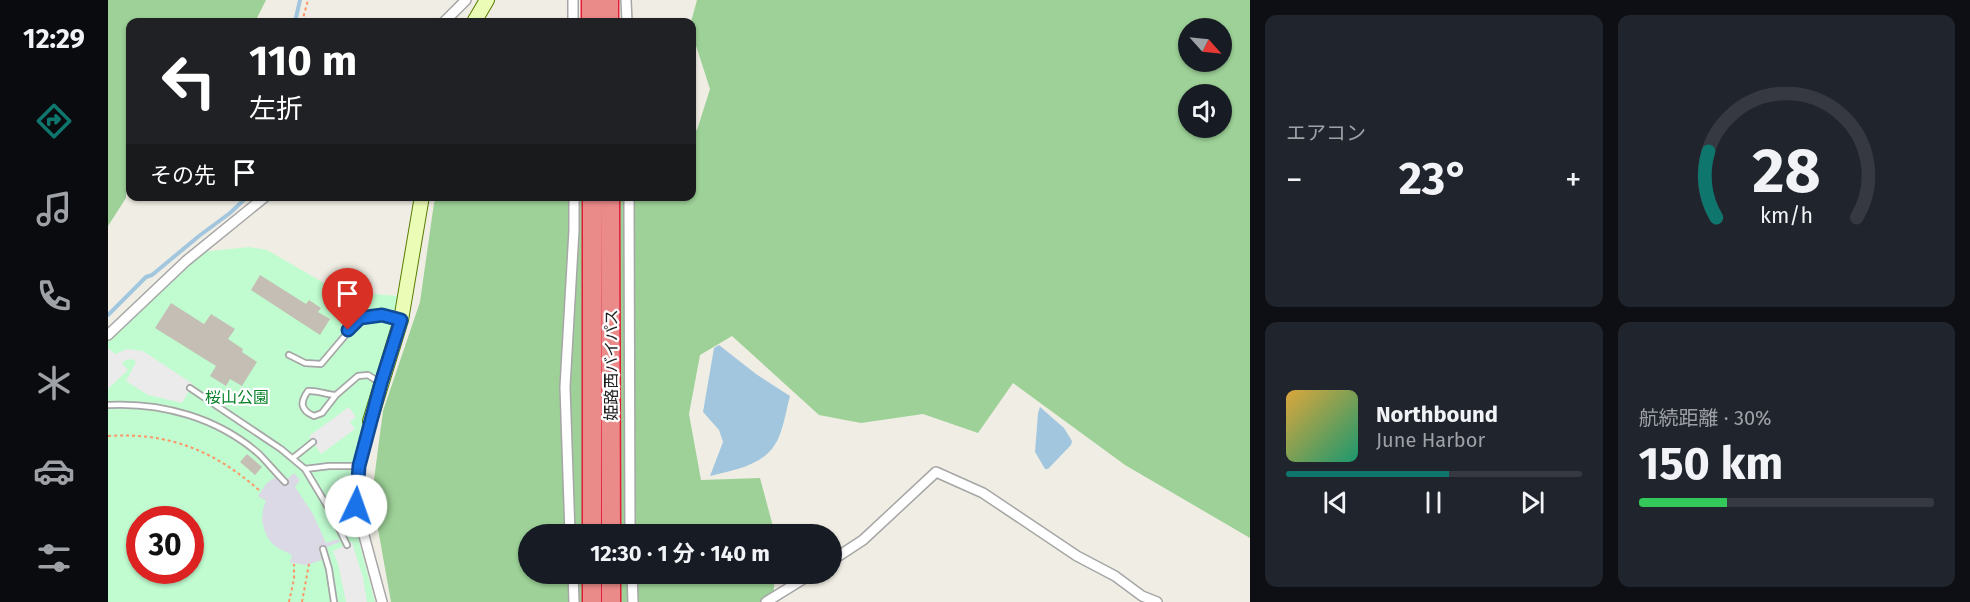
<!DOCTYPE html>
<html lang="ja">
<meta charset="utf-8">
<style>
:root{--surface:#171b24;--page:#20242c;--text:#f1f3f6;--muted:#9ea1a6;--line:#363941;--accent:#0f766e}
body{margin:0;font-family:"Fira Sans","Noto Sans JP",sans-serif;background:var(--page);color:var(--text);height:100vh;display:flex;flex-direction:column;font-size:22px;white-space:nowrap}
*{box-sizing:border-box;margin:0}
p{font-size:20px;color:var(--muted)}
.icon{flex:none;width:33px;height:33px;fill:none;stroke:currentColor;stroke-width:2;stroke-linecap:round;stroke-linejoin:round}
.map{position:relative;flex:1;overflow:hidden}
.drawer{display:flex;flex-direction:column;gap:15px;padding:15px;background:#0d0f14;width:720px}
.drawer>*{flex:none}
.hud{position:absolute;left:18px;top:18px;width:570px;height:183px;border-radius:12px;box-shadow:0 2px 4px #0004;background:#202124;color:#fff;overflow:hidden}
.needle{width:39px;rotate:117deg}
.fabs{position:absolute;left:1070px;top:18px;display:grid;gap:12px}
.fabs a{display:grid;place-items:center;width:54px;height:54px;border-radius:50%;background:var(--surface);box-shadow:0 2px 4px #0004;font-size:30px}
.speed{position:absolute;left:18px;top:506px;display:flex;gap:12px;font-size:30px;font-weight:700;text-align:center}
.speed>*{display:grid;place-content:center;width:78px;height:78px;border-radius:50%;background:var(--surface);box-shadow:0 2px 4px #0004;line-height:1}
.speed .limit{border:9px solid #d22;background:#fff;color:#111}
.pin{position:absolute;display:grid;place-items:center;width:51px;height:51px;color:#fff;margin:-62px -26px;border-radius:50% 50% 50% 0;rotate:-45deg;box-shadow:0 0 6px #0007}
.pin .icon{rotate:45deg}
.me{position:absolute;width:66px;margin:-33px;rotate:3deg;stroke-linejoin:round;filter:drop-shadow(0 0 4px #0008)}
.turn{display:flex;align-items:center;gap:21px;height:126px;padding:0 24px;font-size:27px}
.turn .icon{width:78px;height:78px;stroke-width:2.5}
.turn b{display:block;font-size:42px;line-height:51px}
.then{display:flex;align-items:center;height:57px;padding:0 24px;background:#0003;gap:12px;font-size:22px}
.big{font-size:45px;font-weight:700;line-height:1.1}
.drawer .tile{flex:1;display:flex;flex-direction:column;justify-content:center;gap:9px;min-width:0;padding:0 21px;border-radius:12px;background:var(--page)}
.drawer .dial{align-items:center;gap:0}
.dial svg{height:156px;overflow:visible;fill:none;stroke:var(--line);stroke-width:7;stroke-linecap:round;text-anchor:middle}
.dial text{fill:var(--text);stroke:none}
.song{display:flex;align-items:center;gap:18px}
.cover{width:72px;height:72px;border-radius:9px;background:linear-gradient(135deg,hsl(40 70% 55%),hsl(160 70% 35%))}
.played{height:6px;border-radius:3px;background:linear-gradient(90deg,var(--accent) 55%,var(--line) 55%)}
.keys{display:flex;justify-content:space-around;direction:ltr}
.heat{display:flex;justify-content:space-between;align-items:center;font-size:33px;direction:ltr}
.charge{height:9px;border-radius:4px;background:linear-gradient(90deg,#34c759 30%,var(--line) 0)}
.drawer .tiles{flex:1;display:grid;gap:15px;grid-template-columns:repeat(2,1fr)}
.trip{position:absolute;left:410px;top:524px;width:324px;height:60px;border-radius:30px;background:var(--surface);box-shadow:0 2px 4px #0004;font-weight:700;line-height:60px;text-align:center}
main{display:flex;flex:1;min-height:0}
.tabs{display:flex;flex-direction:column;width:108px;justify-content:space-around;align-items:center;background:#090b0e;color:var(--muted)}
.tabs .icon{width:42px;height:42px}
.tabs .current{color:var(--accent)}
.tabs b{font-size:27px;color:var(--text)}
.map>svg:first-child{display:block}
.forest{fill:#9dd197;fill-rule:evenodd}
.park{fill:#c0fcd0;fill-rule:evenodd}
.parking{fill:#ebebeb}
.plaza{fill:#dbd9e6}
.water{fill:#a3c6df}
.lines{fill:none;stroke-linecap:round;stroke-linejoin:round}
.stream{stroke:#a3c6df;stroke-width:4}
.building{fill:#c5beb4}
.lane-casing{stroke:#a6a6a6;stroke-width:8}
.street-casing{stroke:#a6a6a6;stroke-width:12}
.secondary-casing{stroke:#567b00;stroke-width:16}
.highway-casing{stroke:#e21d3a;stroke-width:21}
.path{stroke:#ff9466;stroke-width:2;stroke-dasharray:3 3;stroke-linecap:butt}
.lane{stroke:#fff;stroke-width:4.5}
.street{stroke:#fff;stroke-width:9}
.secondary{stroke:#ebfcb6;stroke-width:14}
.highway{stroke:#ea8a89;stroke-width:18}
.route-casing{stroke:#114b97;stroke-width:15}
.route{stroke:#1a73e8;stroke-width:10}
.labels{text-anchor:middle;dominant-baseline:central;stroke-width:4.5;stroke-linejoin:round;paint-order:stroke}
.street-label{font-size:16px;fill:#1f1f1f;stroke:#fff}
.park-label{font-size:16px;fill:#07822a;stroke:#fff}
</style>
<main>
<nav class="tabs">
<b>12:29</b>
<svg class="icon current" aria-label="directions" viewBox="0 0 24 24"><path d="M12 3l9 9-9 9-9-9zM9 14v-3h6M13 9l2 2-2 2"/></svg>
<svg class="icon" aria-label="music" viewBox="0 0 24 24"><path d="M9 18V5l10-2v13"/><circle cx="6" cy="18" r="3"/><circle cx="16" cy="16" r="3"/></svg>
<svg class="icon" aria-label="phone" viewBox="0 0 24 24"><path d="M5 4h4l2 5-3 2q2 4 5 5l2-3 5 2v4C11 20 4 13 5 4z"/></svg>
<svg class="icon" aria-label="climate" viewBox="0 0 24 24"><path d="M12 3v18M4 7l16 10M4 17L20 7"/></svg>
<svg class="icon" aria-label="car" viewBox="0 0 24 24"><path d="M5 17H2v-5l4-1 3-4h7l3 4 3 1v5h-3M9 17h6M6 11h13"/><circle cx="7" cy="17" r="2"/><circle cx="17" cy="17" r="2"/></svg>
<svg class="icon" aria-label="filters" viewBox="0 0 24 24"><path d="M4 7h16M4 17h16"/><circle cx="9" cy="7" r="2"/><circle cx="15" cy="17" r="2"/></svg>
</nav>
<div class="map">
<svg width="1142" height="602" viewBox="0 0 1142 602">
<rect width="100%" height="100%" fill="#f0eee4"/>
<!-- forest -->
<path class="forest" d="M0,0H158L147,22H22V124L19,128L18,198L0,226Z
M589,0H1142V538L1017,465L905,383L870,433L815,414L753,423L711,415L624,336L592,355L581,414L593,480L652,478L667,534H420V573H667L665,602H283L264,495L275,411L312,302L326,203L329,197L584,196V131L589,130L602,89L584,33L583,22ZM1080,28H1113V62H1080ZM1080,94H1113V128H1080Z"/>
<!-- park -->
<path class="park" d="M141,247L159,250L216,283L250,293L291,296L243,471L242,507L267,602H0V340L94,252ZM32,519H82V570H32Z"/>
<!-- parking -->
<path class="parking" d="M0,348L7,354L19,349L35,351L85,384L74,403L40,395L18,381L28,362L24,359L18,360L14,363L20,370L0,389Z
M241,407L248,417L242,422L247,429L213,454L201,436Z
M244,542L255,578L259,602H238L230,564L225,551Z"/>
<!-- plaza -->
<path class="plaza" d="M186,473L192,480L187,487L205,514L218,543L230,539L232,542L211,550L214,560L199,565L182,563L184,555L168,547L161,540L157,532L154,521L155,509L158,501L150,496L158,484L167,477L174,484Z"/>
<!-- water -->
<path class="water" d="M611,345L648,374L682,396C678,410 675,434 666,446C653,466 623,471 602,476L615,442L611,430L595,412L606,348Z
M932,407L956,428L964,441L963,445L940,469H937L927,452L930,413Z"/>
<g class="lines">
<!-- stream -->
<path class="stream" d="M187,22L192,0
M0,315L38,277L44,275L91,236L122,213L140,196"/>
</g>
<!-- building -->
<path class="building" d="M152,275L198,304L201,300L213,308L210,312L222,319L212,335L143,290Z
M63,303L96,324L103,314L127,329L120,339L135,349L134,352L149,362L134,386L122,379L118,386L102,376L108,366L47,328Z
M139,454L154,467L147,475L132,462Z"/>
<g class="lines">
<!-- lane casing -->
<g class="lane-casing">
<path id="lane" d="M181,355L197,363L213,364L252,318L274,315L290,320
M82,388L173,449L197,469L224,514L239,545
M228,395L214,413L206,416C192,410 192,402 200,391C210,390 218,395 228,395L250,376L260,375L271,382
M0,405C54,402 110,418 151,454C160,463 168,473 177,482
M185,458L205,442
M197,469L221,466H251
M215,549L221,569L226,602"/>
</g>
<!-- street casing -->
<g class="street-casing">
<path id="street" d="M465,0V22
M518,0L519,22
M336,22L358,0
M521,196L522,534
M0,335L78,261L158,196
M262,421L251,466L248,506L274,602
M462,534L457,387L466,230V196
M723,561L755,540L828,472L875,493L969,556L1007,576L1034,596L1049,602
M465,573L466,602
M524,573L525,602
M658,602L705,573"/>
</g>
<!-- secondary casing -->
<g class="secondary-casing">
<path id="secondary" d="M366,22L379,0
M262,421L293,320L314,196"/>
</g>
<!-- highway casing -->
<g class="highway-casing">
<path id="highway" d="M483,0V22
M501,0V22
M484,196V534
M502,196L503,534
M484,573V602
M503,573V602"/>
</g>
<!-- path -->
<path class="path" d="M194,22L200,0
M0,436C61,432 107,451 152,491
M181,602L186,579V564
M194,602L201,564"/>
<!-- lane -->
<use href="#lane" class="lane"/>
<!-- street -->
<use href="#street" class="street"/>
<!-- secondary -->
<use href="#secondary" class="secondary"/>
<!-- highway -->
<use href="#highway" class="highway"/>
</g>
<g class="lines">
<!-- route casing -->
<g class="route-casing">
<path id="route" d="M240,330L252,318L274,315L293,320L273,383L251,466L248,506"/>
</g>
<!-- route -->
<use href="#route" class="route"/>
</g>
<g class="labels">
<!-- street labels -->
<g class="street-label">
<text transform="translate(503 365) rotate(-90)">姫路西バイパス</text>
</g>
<!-- park labels -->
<g class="park-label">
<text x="129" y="397">桜山公園</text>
</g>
</g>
</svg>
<div class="fabs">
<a><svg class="needle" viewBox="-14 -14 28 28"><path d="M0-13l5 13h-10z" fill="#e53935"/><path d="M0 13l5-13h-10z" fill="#9ea1a6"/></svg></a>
<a><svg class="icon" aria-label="sound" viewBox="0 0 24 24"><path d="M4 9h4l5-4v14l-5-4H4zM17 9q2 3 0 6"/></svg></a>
</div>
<div class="speed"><div class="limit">30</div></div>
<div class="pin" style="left:240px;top:330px;background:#d93025"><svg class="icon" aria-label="arrive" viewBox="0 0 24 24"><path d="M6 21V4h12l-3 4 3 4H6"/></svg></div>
<svg class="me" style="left:248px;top:506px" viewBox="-20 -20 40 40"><circle r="19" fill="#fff"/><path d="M0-13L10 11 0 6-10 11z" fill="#1a73e8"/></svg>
<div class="trip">12:30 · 1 分 · 140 m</div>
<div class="hud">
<div class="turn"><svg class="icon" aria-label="left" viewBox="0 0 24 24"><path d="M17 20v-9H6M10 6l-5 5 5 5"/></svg><div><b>110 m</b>左折</div></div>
<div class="then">その先<svg class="icon" aria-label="arrive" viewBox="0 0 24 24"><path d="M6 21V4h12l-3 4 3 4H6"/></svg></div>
</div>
</div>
<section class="drawer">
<div class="tiles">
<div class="tile"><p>エアコン</p>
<div class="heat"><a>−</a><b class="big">23°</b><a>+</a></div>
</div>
<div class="tile dial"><svg viewBox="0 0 100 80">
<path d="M14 69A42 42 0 1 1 86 69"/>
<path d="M14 69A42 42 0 0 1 10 35" stroke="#0f766e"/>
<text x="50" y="56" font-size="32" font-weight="700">28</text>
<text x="50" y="72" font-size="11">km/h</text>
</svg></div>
<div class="tile">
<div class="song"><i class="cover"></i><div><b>Northbound</b><p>June Harbor</p></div></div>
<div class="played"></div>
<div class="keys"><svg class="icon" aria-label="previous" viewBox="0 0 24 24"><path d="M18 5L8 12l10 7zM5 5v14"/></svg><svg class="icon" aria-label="pause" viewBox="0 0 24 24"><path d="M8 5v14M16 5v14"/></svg><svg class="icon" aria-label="next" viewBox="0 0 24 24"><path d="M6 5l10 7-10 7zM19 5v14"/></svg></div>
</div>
<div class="tile"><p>航続距離 · 30%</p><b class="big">150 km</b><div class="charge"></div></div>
</div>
</section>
</main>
